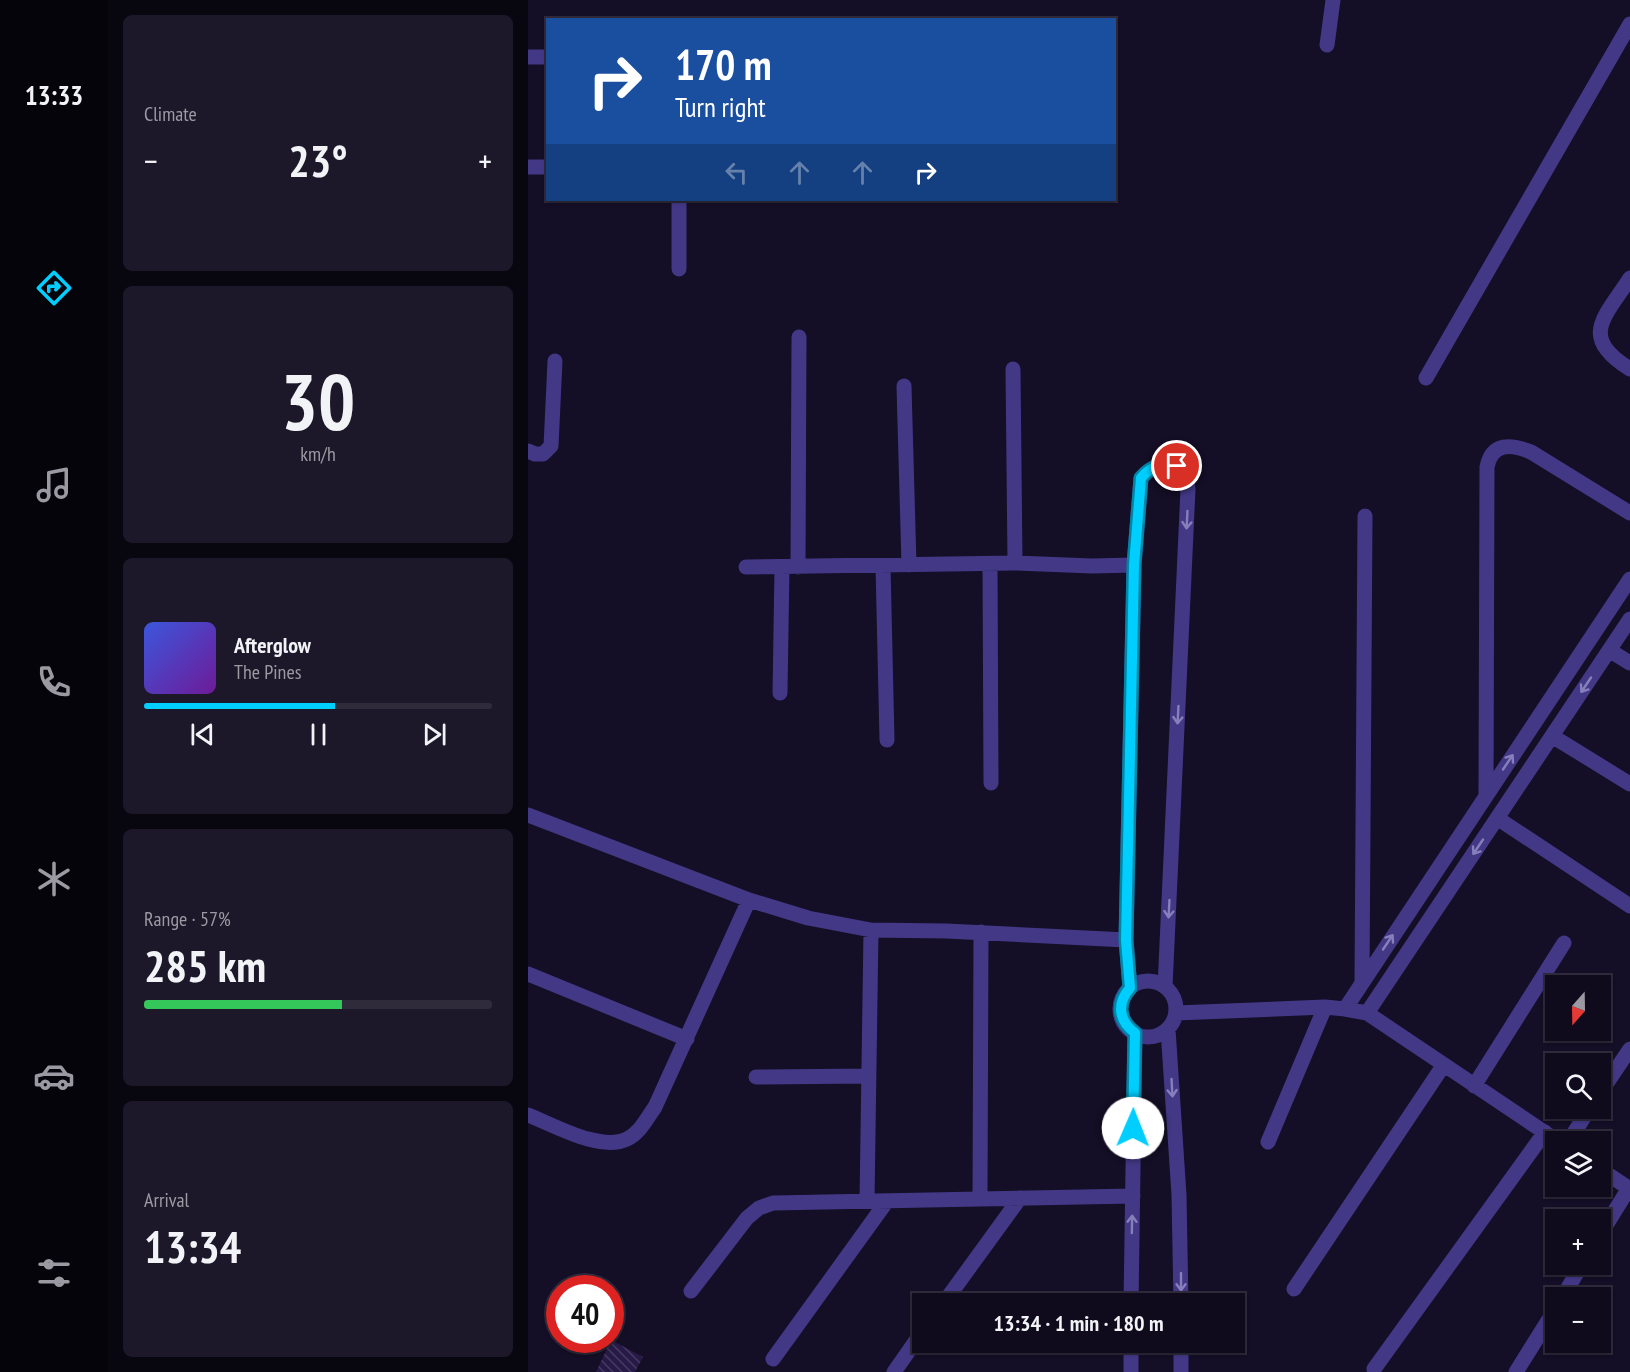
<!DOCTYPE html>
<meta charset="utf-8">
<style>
:root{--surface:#0f0a1c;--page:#1d1829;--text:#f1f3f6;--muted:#9b9aa3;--line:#2f2b3b;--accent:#00cefe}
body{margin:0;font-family:"PT Sans Narrow",sans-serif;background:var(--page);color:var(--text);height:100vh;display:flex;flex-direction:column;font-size:22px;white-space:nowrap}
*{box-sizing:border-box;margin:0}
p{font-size:20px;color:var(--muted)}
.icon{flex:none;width:33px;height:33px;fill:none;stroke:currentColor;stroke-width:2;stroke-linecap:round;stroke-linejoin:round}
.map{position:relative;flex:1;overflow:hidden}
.details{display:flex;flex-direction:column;gap:15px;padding:15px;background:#08060f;width:420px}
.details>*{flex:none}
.banner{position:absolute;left:18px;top:18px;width:570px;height:183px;border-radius:0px;box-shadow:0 2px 4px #0004,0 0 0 2px var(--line);background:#1a4fa0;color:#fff;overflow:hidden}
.needle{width:39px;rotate:200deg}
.fabs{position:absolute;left:1017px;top:975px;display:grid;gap:12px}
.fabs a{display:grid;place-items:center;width:66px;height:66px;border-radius:0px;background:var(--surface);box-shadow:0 2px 4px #0004,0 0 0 2px var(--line);font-size:30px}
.speed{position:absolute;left:18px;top:1275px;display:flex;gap:12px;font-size:30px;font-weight:700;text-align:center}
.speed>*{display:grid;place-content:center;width:78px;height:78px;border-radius:50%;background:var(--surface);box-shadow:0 2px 4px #0004,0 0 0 2px var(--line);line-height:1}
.speed .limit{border:9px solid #d22;background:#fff;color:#111}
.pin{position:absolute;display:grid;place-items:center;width:51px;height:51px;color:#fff;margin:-26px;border:3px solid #fff;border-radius:50%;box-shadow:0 2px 6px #0007}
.me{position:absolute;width:66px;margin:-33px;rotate:1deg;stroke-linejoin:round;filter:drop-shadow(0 0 4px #0008)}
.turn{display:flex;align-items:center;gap:21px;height:126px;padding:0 30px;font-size:27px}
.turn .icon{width:78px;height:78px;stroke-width:2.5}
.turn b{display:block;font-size:42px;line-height:51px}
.lanes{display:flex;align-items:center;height:57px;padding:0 30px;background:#0003;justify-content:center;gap:30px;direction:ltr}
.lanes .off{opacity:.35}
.big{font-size:45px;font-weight:600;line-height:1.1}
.details .tile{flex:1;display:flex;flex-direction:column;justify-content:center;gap:9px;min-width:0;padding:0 21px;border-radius:9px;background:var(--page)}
.details .dial{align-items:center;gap:0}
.dial b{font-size:78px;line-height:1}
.song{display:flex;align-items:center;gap:18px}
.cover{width:72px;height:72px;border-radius:9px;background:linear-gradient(135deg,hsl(230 70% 55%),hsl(280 70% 35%))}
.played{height:6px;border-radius:3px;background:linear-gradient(90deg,var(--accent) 55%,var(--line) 55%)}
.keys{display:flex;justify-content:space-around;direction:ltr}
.heat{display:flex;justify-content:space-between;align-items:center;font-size:33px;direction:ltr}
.charge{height:9px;border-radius:4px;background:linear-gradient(90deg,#34c759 57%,var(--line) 0)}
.trip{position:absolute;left:384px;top:1293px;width:333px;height:60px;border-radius:0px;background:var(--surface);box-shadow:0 2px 4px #0004,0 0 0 2px var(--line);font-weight:600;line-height:60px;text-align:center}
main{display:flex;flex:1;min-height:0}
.menu{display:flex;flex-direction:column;width:108px;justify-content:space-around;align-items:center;background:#06040b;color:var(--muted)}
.menu .icon{width:42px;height:42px}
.menu .current{color:var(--accent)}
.menu b{font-size:27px;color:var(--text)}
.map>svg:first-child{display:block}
.building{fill:url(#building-back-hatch)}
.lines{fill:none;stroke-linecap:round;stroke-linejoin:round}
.minor{stroke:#423886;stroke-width:15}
.oneway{stroke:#877ebc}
.route-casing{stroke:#0086a5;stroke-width:15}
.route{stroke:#00cefe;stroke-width:10}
</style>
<main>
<nav class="menu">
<b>13:33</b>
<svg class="icon current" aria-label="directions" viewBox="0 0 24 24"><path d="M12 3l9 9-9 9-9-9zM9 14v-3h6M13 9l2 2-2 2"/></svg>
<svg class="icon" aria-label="music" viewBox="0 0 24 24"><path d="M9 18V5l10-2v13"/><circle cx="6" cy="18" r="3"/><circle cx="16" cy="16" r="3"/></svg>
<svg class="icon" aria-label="phone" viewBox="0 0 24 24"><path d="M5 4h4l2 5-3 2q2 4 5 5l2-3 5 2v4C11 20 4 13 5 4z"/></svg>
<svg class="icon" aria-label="climate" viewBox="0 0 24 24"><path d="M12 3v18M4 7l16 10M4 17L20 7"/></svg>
<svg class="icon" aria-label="car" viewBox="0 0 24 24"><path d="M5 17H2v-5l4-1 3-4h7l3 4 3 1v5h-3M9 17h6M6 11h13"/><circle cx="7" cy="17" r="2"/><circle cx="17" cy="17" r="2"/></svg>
<svg class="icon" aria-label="filters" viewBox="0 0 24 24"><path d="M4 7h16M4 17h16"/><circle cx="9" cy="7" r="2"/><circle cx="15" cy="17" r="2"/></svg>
</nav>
<section class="details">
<div class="tile"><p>Climate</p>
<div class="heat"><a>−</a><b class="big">23°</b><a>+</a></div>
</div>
<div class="tile dial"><b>30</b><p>km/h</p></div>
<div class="tile">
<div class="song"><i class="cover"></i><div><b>Afterglow</b><p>The Pines</p></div></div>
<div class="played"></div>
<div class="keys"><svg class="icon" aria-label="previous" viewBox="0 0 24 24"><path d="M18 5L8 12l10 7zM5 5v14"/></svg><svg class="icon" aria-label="pause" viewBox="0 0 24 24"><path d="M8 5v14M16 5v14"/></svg><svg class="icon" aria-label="next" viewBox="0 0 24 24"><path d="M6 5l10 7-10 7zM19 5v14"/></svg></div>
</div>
<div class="tile"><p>Range · 57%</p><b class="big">285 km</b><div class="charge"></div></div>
<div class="tile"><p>Arrival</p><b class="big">13:34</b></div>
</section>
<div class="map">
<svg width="1102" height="1372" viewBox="0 0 1102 1372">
<defs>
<pattern id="building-back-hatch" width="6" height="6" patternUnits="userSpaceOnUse" patternTransform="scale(1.5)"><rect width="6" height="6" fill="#271a47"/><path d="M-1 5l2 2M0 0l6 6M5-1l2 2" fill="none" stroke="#463a63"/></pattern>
</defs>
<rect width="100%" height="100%" fill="#140e26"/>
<!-- building -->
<path class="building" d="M83,1340L115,1357L107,1372H68Z"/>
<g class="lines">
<!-- minor -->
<path class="minor" d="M799,45L805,0
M0,57H20
M0,167H20
M151,200V269
M1102,278C1077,317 1050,337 1102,369
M485,369L487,563
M898,378L1102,24
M376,386L381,565
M0,451L7,454H15L23,446L27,361
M462,564L463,783
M355,566L359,740
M218,567L487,563L564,566L606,565
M270,567L271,337
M1081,650L1102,663
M252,693L254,567
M1024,736L1102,784
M958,794L959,467C964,442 983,444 1003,452L1102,513
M0,815L221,900L280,918L343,930L418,931L598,940
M969,818L1102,906
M0,974L159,1039
M834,981L837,516
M592 1009a28 28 0 1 1 56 0a28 28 0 1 1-56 0Z
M602,988L598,940L606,565L613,478C626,463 641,460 658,472L660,489L637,987
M817,1009L1102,579
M648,1013L797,1007L817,1009L839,1013L1031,1142
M839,1013L1102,619
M640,1029L651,1195L653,1304
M228,1077L341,1076
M946,1086L1036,943
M1072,1093L1102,1049
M0,1115C26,1125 72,1152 99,1139C112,1133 119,1118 127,1107L221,900
M740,1142L797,1007
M1040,1142L1062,1108
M1072,1169L1102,1189
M452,1199L453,932
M339,1201L343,930
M1072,1235L1101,1188
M766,1289L915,1066
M163,1291L219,1218L231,1208L245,1203L605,1196
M1034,1298L1054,1264
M415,1304L492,1198
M603,1304L607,1033
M245,1359L359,1201
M846,1369L1017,1132
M366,1372L394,1332
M603,1372V1342
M653,1372V1342
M988,1372L1028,1308"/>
</g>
<!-- one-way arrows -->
<defs><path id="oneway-shaft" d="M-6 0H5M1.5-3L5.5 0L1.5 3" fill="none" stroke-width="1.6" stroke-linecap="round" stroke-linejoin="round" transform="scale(1.5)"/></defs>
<g class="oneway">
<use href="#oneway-shaft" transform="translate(659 520) rotate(93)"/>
<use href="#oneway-shaft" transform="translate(1058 685) rotate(124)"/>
<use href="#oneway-shaft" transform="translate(650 715) rotate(93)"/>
<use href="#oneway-shaft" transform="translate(980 762) rotate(-56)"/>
<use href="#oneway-shaft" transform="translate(950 847) rotate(124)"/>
<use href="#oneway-shaft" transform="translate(641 909) rotate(93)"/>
<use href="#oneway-shaft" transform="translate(860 942) rotate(-56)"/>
<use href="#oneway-shaft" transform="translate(644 1088) rotate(87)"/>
<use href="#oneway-shaft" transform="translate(604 1224) rotate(-89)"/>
<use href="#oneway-shaft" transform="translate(653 1282) rotate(90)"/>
</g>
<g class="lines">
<!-- route casing -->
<g class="route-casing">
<path id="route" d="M605,1128L607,1033C591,1021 588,1004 602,988L598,940L606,565L613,478C624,465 633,464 649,466"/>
</g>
<!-- route -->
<use href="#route" class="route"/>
</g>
</svg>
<div class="fabs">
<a><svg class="needle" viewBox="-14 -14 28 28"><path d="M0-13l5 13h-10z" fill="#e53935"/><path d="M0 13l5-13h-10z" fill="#9b9aa3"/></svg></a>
<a><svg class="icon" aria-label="search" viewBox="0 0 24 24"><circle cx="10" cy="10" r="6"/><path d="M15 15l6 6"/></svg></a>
<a><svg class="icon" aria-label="layers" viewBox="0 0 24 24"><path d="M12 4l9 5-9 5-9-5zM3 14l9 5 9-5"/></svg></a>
<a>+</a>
<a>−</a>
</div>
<div class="speed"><div class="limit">40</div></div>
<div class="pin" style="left:649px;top:466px;background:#d93025"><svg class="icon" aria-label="arrive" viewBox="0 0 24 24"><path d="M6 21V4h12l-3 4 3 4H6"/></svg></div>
<svg class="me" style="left:605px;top:1128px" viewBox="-20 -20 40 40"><circle r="19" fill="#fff"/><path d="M0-13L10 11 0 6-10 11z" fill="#00cefe"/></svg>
<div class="trip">13:34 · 1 min · 180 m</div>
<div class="banner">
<div class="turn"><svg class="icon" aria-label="right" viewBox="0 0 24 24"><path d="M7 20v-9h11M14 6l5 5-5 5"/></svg><div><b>170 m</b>Turn right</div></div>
<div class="lanes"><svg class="icon off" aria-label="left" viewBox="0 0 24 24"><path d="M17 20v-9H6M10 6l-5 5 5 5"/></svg><svg class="icon off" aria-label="ahead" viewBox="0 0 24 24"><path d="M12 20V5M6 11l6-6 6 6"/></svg><svg class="icon off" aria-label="ahead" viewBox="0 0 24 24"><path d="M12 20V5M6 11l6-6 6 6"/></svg><svg class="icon" aria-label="right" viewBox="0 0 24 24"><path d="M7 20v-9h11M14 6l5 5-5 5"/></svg></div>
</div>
</div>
</main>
